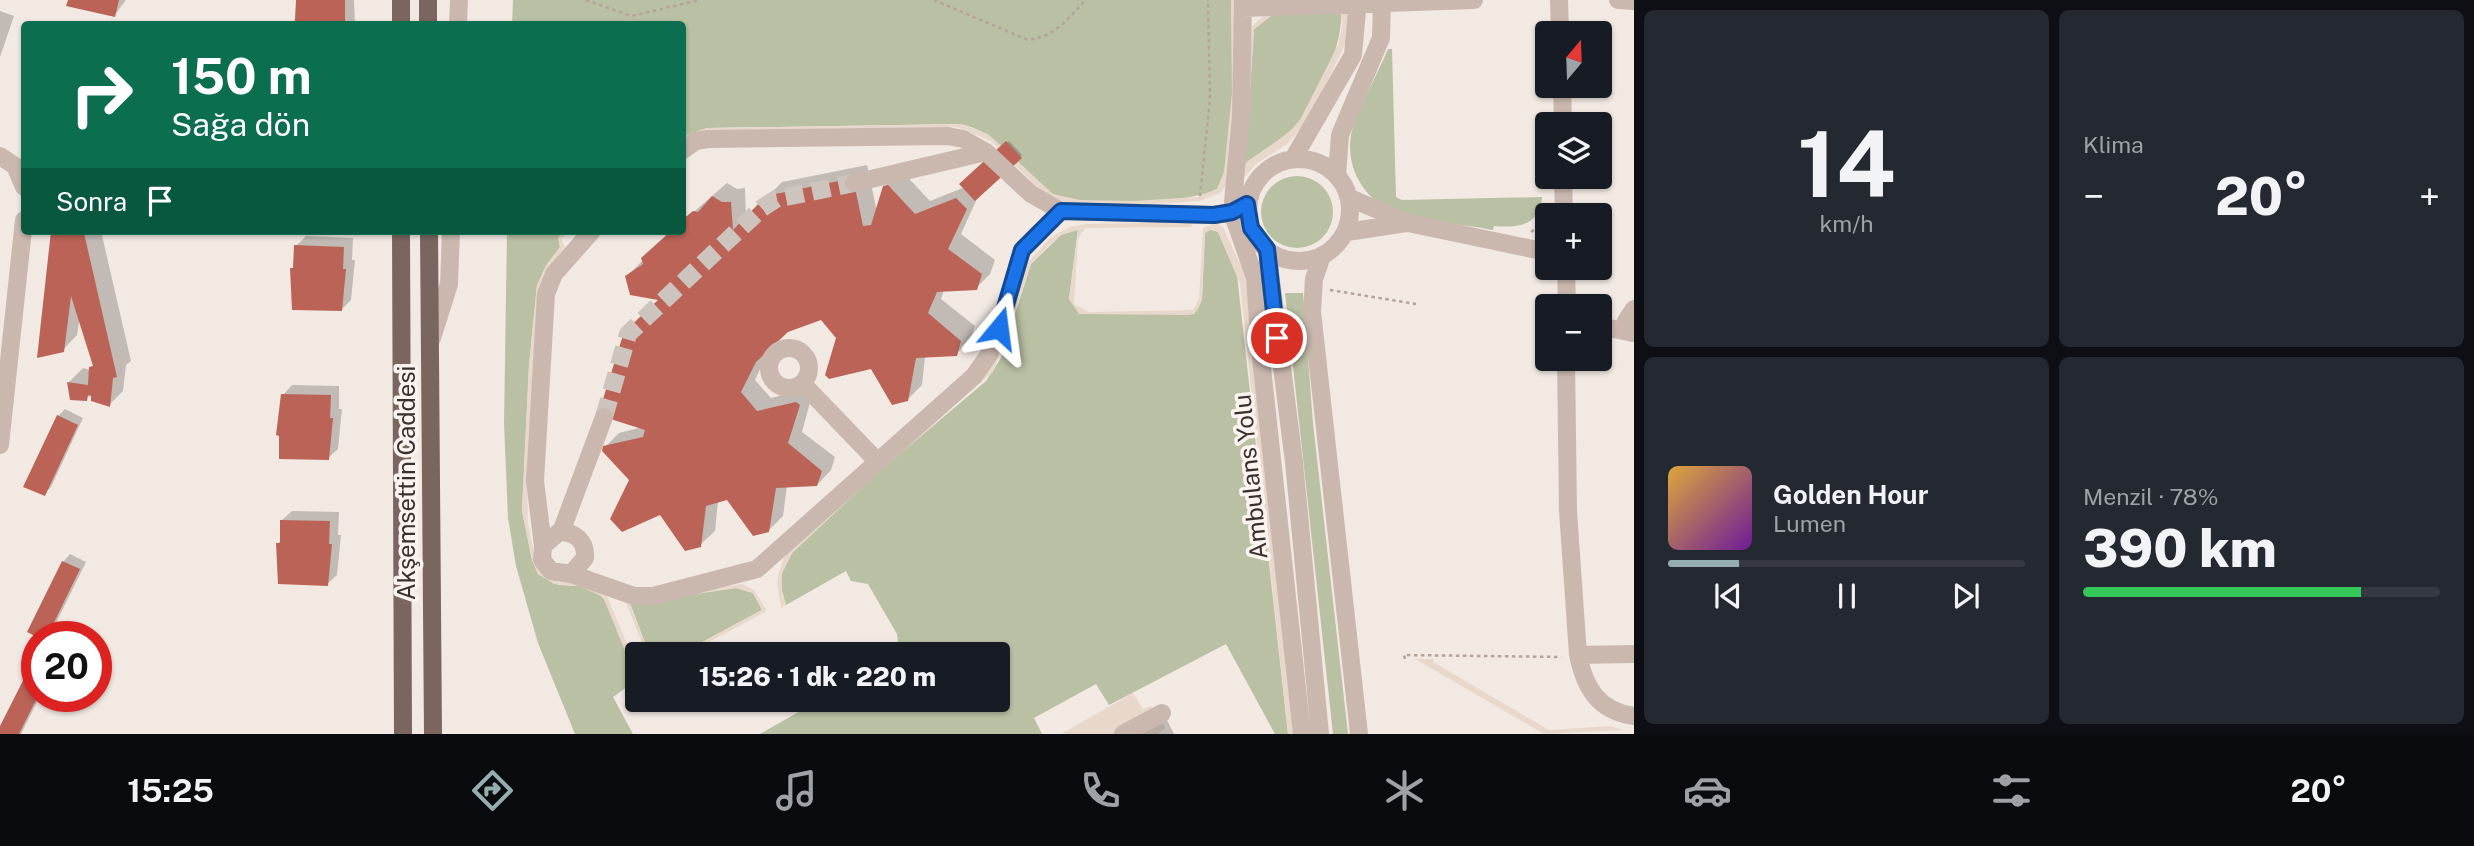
<!DOCTYPE html>
<html lang="tr">
<meta charset="utf-8">
<style>
:root{--surface:#171b24;--page:#242831;--text:#f1f3f6;--muted:#9ea1a6;--line:#363941;--accent:#95adae}
body{margin:0;font-family:"Public Sans",sans-serif;background:var(--page);color:var(--text);height:100vh;display:flex;flex-direction:column;font-size:26px;white-space:nowrap}
*{box-sizing:border-box;margin:0}
p{font-size:23px;color:var(--muted)}
.icon{flex:none;width:38px;height:38px;fill:none;stroke:currentColor;stroke-width:2;stroke-linecap:round;stroke-linejoin:round}
.map{position:relative;flex:1;overflow:hidden}
.side{display:flex;flex-direction:column;gap:10px;padding:10px;background:#0d0f14;width:840px}
.side>*{flex:none}
.banner{position:absolute;left:21px;top:21px;width:665px;height:214px;border-radius:7px;box-shadow:0 2px 5px #0004;background:#0b6e4f;color:#fff;overflow:hidden}
.needle{width:46px;rotate:19deg}
.fabs{position:absolute;left:1535px;top:21px;display:grid;gap:14px}
.fabs a{display:grid;place-items:center;width:77px;height:77px;border-radius:7px;background:var(--surface);box-shadow:0 2px 5px #0004;font-size:35px}
.speed{position:absolute;left:21px;top:621px;display:flex;gap:14px;font-size:35px;font-weight:700;text-align:center}
.speed>*{display:grid;place-content:center;width:91px;height:91px;border-radius:50%;background:var(--surface);box-shadow:0 2px 5px #0004;line-height:1}
.speed .limit{border:10px solid #d22;background:#fff;color:#111}
.pin{position:absolute;display:grid;place-items:center;width:60px;height:60px;color:#fff;margin:-30px;border:4px solid #fff;border-radius:50%;box-shadow:0 2px 7px #0007}
.me{position:absolute;width:77px;margin:-38px;rotate:16deg;stroke-linejoin:round;filter:drop-shadow(0 0 5px #0008)}
.turn{display:flex;align-items:center;gap:24px;height:147px;padding:0 35px;font-size:32px}
.turn .icon{width:91px;height:91px;stroke-width:2.5}
.turn b{display:block;font-size:49px;line-height:60px}
.then{display:flex;align-items:center;height:66px;padding:0 35px;background:#0003;gap:14px;font-size:26px}
.big{font-size:52px;font-weight:800;line-height:1.1}
.side .card{flex:1;display:flex;flex-direction:column;justify-content:center;gap:10px;min-width:0;padding:0 24px;border-radius:10px;background:var(--page)}
.side .dial{align-items:center;gap:0}
.dial b{font-size:91px;line-height:1}
.song{display:flex;align-items:center;gap:21px}
.cover{width:84px;height:84px;border-radius:10px;background:linear-gradient(135deg,hsl(40 70% 55%),hsl(280 70% 35%))}
.played{height:7px;border-radius:4px;background:linear-gradient(90deg,var(--accent) 20%,var(--line) 20%)}
.keys{display:flex;justify-content:space-around;direction:ltr}
.heat{display:flex;justify-content:space-between;align-items:center;font-size:38px;direction:ltr}
.charge{height:10px;border-radius:5px;background:linear-gradient(90deg,#34c759 78%,var(--line) 0)}
.side .tiles{flex:1;display:grid;gap:10px;grid-template-columns:repeat(2,1fr)}
.trip{position:absolute;left:625px;top:642px;width:385px;height:70px;border-radius:7px;background:var(--surface);box-shadow:0 2px 5px #0004;font-weight:800;line-height:70px;text-align:center}
.menu{display:flex;height:112px;justify-content:space-around;align-items:center;background:#090b0e;color:var(--muted)}
.menu .icon{width:49px;height:49px}
.menu .current{color:var(--accent)}
.menu b{font-size:32px;color:var(--text)}
main{display:flex;flex:1;min-height:0}
.map>svg:first-child{display:block}
.green{fill:#bac0a3}
.plaza{fill:#e8d8cb;fill-rule:evenodd}
.shadow{fill:#0003}
.building{fill:#bc6357}
.lines{fill:none;stroke-linecap:round;stroke-linejoin:round}
.minor-tunnel{stroke:#cdc4be;stroke-width:18;stroke-dasharray:18 9;stroke-linecap:butt}
.path{stroke:#b5a299;stroke-width:2.5;stroke-dasharray:3.5 3.5;stroke-linecap:butt}
.minor{stroke:#cab8af;stroke-width:18}
.major{stroke:#7a655f;stroke-width:18}
.route-casing{stroke:#114b97;stroke-width:18}
.route{stroke:#1a73e8;stroke-width:12}
.labels{text-anchor:middle;dominant-baseline:central;stroke-width:7;stroke-linejoin:round;paint-order:stroke}
.street-label{font-size:24px;fill:#392f2c;stroke:#faf3ef}
</style>
<main>
<div class="map">
<svg width="1634" height="734" viewBox="0 0 1634 734">
<rect width="100%" height="100%" fill="#f2e9e3"/>
<!-- green -->
<path class="green" d="M513,0H1231C1232,37 1238,164 1217,189C1191,204 1080,207 1053,194C1016,176 1008,134 960,124L707,128L683,137L682,24H512Z
M1341,11C1344,45 1315,110 1289,132C1275,144 1259,152 1245,164L1254,29L1272,15Z
M1388,49H1392L1396,197L1402,200L1542,197C1540,226 1518,228 1494,226L1493,230C1462,224 1411,221 1384,206C1356,190 1344,156 1353,127C1362,101 1377,75 1388,49Z
M1261 212a36 36 0 1 1 72 0a36 36 0 1 1-72 0Z
M1078,229L1069,299L1079,313L1194,314L1202,300L1205,233L1209,229L1218,232L1237,275L1288,734H1275L1226,644L1109,705L1096,684L1034,718L1042,734H760L811,705L809,700H998V654H890L898,642L897,634L868,584L851,581L846,571L786,605L781,587L782,573L792,553L875,475L986,381L1001,358L1031,264L1061,235Z
M507,231H565L558,238L560,247L537,285L529,365L522,511L532,560L538,574L559,585L579,586L599,593L606,602L637,680L613,697L633,734H575L538,643L516,566L508,518L504,424Z
M1285,293H1303L1313,423L1348,734H1333Z
M736,588L753,593L762,610L680,654H649L630,603Z"/>
<!-- plaza -->
<path class="plaza" d="M1231,0H1235L1237,98L1227,183L1221,193L1200,201L1137,205L1069,203L1053,198L1037,187L991,141L957,127L742,130L683,141V137L707,128L960,124L988,134L1053,194L1079,200L1134,201L1197,197L1217,189L1224,172L1232,93Z
M1348,7L1347,40L1309,120L1287,144L1256,164L1240,182L1252,26L1264,15ZM1341,11L1342,26L1338,45L1300,120L1290,132L1245,163L1254,29L1272,15Z
M1191,222L1192,227L1085,228L1078,239L1074,304L1089,312L1193,310L1199,299L1203,228L1215,223L1223,227L1244,272L1248,291L1296,734H1288L1240,284L1218,232L1212,229L1205,233L1202,300L1197,311L1190,315L1079,314L1069,299L1078,230L1061,235L1048,246L1031,264L993,372L874,475L792,553L782,573V595L786,605L781,608L777,581L783,559L790,548L989,370L1027,264L1050,238L1070,227L1085,224Z
M565,231H570L561,239L565,247L549,268L533,366L527,462L528,524L536,562L546,576L559,582H572L607,596L637,668V680L603,597L579,586L554,584L538,574L532,560L522,511L529,365L537,285L546,265L560,247L558,238Z
M742,584L754,590L767,611L687,654H680L762,610L753,593L736,588L630,604L649,654H646L626,602Z
M1415,659H1434L1433,662L1549,730L1610,726L1623,730L1544,734Z
M1133,693L1143,709L1151,706L1153,709L1142,715L1150,730L1163,723L1165,728L1158,734H1061Z"/>
<!-- shadow -->
<path class="shadow" d="M69,0H126L114,16Z
M297,0H354L355,24H294Z
M0,11L14,16L0,57Z
M1009,141L1022,155L979,194L961,234L995,260L990,274L976,288L944,290L941,299L975,326L970,340L956,354L925,357L922,385L907,400L893,403L869,366L822,318L787,331L770,347L755,380L771,398L811,388L813,391L802,432L835,457L831,470L817,485L787,486L783,516L768,531L728,498L718,501L715,531L700,545L661,513L605,447L619,433L643,427L661,298L627,276L672,231H682V222L727,183L737,189L745,188L746,218L782,182L867,165L877,212L884,187L899,172L902,171L930,201L965,187L962,184Z
M53,231H101L131,361L126,365L123,391L109,405L93,392L86,399H72L69,382L83,368L90,370L94,364L80,317L77,335L63,350L39,355Z
M306,236L353,238L352,260H355L351,300L341,310L292,268L295,265L296,246Z
M292,385L339,386V409H342L338,449L328,458L283,395Z
M65,409L83,418L51,487L44,494L58,416Z
M292,511L339,512L338,535H341L337,575L327,584L278,543L281,540L282,520Z
M70,554L86,562L52,631L41,637L29,631L63,562Z
M37,696H40L21,734H0V730Z
M1167,720L1174,734H1141Z"/>
<!-- building -->
<path class="building" d="M68,0H119L115,17L66,6Z
M296,0H345V24H292L295,22Z
M1006,141L1022,158L975,201L959,184Z
M853,178L863,226L871,225L883,186L888,185L915,214L956,198L967,209L948,249L982,274L977,290L937,292L928,313L961,341L957,356L916,358L908,401L892,405L871,369L829,379L825,375L836,338L821,320L788,332L756,362L741,392L757,411L796,402L800,405L788,443L822,471L817,486L776,488L769,532L753,536L727,500L706,506L701,547L685,551L660,515L622,532L610,519L629,480L602,451L603,446L643,437L645,430L598,415L624,332L658,300L630,295L625,276L643,264L641,258L671,231H682V220L693,211L698,212L712,196L722,202H731L733,230L766,196Z
M51,231L84,233L117,377L113,378L110,407L91,401V396L88,395L87,401L70,400L67,382L88,385L89,367L93,366L71,296L64,352L37,358Z
M294,245L344,247L343,269H346L342,311L292,310L290,268H293Z
M281,394L331,395L330,418H333L329,460L279,459V436L276,435Z
M57,415L78,425L45,496L23,487Z
M280,520L330,521L329,544H332L328,586L278,584L276,543H280Z
M62,561L80,569L47,637H37L27,632Z
M37,653L38,696L19,734H0V726Z"/>
<g class="lines">
<!-- minor-tunnel -->
<path class="minor-tunnel" d="M604,417L628,334L762,208L776,199L854,183"/>
<!-- path -->
<path class="path" d="M586,0L631,16L700,0
M934,0L1028,40C1054,37 1069,19 1085,0
M1200,196L1210,99L1208,0
M1531,232L1547,220
M1536,266L1550,282
M1330,290L1416,304
M1405,659L1404,655L1561,657"/>
<!-- minor -->
<path class="minor" d="M1243,0L1241,116L1232,212L1255,278L1260,349L1302,734
M1559,0L1560,33
M1618,0L1634,1
M1243,8L1474,0
M458,24L459,0
M1562,86L1563,124
M682,151L696,141L708,139L948,136L963,139L986,152L1031,194L1061,211L1214,215L1232,212L1247,203
M0,156L15,166L24,187
M1248 210a51 51 0 1 1 102 0a51 51 0 1 1-102 0Z
M1293,159L1353,55L1358,0
M1337,176L1340,135L1381,38L1382,0
M1563,177L1564,215
M854,183L986,152
M1350,198L1408,223L1547,252
M1347,232L1406,223
M1267,249L1294,462L1320,734
M1322,256L1314,279L1312,312L1359,734
M1566,268L1567,306
M1634,309L1626,321L1634,333
M1600,326L1633,333
M432,338L449,284L451,231
M769 368a20 20 0 1 1 40 0a20 20 0 1 1-40 0Z
M1566,359L1568,511L1578,655C1585,688 1598,711 1634,716
M802,383L877,461
M0,445L24,220
M561,532L604,417
M543,546L535,481L546,294L554,274L592,231
M571,574L585,558C586,541 576,532 559,532L543,546L542,560L551,571L571,574L634,596H653L757,569L974,376L988,356L1000,328L1022,250L1061,211
M1578,655L1634,654
M1123,734L1162,713"/>
<!-- major -->
<path class="major" d="M401,0V24
M428,0V24
M401,231L403,734
M429,231L433,734"/>
</g>
<g class="lines">
<!-- route casing -->
<g class="route-casing">
<path id="route" d="M999,328L1022,250L1061,211L1214,215L1232,212L1247,204L1251,228L1267,249L1277,338"/>
</g>
<!-- route -->
<use href="#route" class="route"/>
</g>
<g class="labels">
<!-- street labels -->
<g class="street-label">
<text transform="translate(1250 477) rotate(-96)">Ambulans Yolu</text>
<text transform="translate(406 483) rotate(-90)">Akşemsettin Caddesi</text>
</g>
</g>
</svg>
<div class="fabs">
<a><svg class="needle" viewBox="-14 -14 28 28"><path d="M0-13l5 13h-10z" fill="#e53935"/><path d="M0 13l5-13h-10z" fill="#9ea1a6"/></svg></a>
<a><svg class="icon" aria-label="layers" viewBox="0 0 24 24"><path d="M12 4l9 5-9 5-9-5zM3 14l9 5 9-5"/></svg></a>
<a>+</a>
<a>−</a>
</div>
<div class="speed"><div class="limit">20</div></div>
<div class="pin" style="left:1277px;top:338px;background:#d93025"><svg class="icon" aria-label="arrive" viewBox="0 0 24 24"><path d="M6 21V4h12l-3 4 3 4H6"/></svg></div>
<svg class="me" style="left:999px;top:328px" viewBox="-20 -20 40 40"><path d="M0-17L14 15 0 8-14 15z" fill="#1a73e8" stroke="#fff" stroke-width="4"/></svg>
<div class="trip">15:26 · 1 dk · 220 m</div>
<div class="banner">
<div class="turn"><svg class="icon" aria-label="right" viewBox="0 0 24 24"><path d="M7 20v-9h11M14 6l5 5-5 5"/></svg><div><b>150 m</b>Sağa dön</div></div>
<div class="then">Sonra<svg class="icon" aria-label="arrive" viewBox="0 0 24 24"><path d="M6 21V4h12l-3 4 3 4H6"/></svg></div>
</div>
</div>
<section class="side">
<div class="tiles">
<div class="card dial"><b>14</b><p>km/h</p></div>
<div class="card"><p>Klima</p>
<div class="heat"><a>−</a><b class="big">20°</b><a>+</a></div>
</div>
<div class="card">
<div class="song"><i class="cover"></i><div><b>Golden Hour</b><p>Lumen</p></div></div>
<div class="played"></div>
<div class="keys"><svg class="icon" aria-label="previous" viewBox="0 0 24 24"><path d="M18 5L8 12l10 7zM5 5v14"/></svg><svg class="icon" aria-label="pause" viewBox="0 0 24 24"><path d="M8 5v14M16 5v14"/></svg><svg class="icon" aria-label="next" viewBox="0 0 24 24"><path d="M6 5l10 7-10 7zM19 5v14"/></svg></div>
</div>
<div class="card"><p>Menzil · 78%</p><b class="big">390 km</b><div class="charge"></div></div>
</div>
</section>
</main>
<nav class="menu">
<b>15:25</b>
<svg class="icon current" aria-label="directions" viewBox="0 0 24 24"><path d="M12 3l9 9-9 9-9-9zM9 14v-3h6M13 9l2 2-2 2"/></svg>
<svg class="icon" aria-label="music" viewBox="0 0 24 24"><path d="M9 18V5l10-2v13"/><circle cx="6" cy="18" r="3"/><circle cx="16" cy="16" r="3"/></svg>
<svg class="icon" aria-label="phone" viewBox="0 0 24 24"><path d="M5 4h4l2 5-3 2q2 4 5 5l2-3 5 2v4C11 20 4 13 5 4z"/></svg>
<svg class="icon" aria-label="climate" viewBox="0 0 24 24"><path d="M12 3v18M4 7l16 10M4 17L20 7"/></svg>
<svg class="icon" aria-label="car" viewBox="0 0 24 24"><path d="M5 17H2v-5l4-1 3-4h7l3 4 3 1v5h-3M9 17h6M6 11h13"/><circle cx="7" cy="17" r="2"/><circle cx="17" cy="17" r="2"/></svg>
<svg class="icon" aria-label="filters" viewBox="0 0 24 24"><path d="M4 7h16M4 17h16"/><circle cx="9" cy="7" r="2"/><circle cx="15" cy="17" r="2"/></svg>
<b>20°</b>
</nav>
